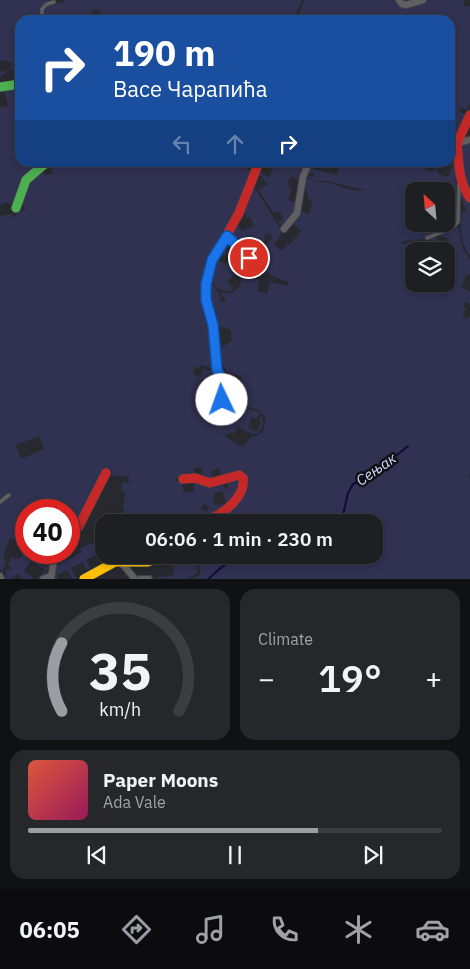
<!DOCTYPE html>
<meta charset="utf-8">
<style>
:root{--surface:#1e1f22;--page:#26272a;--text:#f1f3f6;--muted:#a1a2a5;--line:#3c3d40;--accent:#9c9da2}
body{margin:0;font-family:"IBM Plex Sans",sans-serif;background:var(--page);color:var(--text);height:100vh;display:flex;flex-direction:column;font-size:19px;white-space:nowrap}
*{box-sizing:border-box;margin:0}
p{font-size:16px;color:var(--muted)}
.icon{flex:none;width:28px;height:28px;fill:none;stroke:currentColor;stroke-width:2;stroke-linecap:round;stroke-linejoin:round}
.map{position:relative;height:579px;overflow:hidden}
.details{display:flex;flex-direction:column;gap:10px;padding:10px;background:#101113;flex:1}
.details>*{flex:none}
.banner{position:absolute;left:15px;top:15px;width:440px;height:152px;border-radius:15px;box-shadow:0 2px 8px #0003,0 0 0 1px var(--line);background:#1a4fa0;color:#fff;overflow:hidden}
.needle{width:32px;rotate:334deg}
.fabs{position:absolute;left:405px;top:182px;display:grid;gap:10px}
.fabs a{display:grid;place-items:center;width:50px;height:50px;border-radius:10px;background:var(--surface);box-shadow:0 2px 8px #0003,0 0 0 1px var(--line);font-size:25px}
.speed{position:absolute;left:15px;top:499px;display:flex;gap:10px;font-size:25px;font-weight:700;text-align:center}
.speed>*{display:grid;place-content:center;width:65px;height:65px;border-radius:50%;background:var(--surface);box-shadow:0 2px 8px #0003,0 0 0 1px var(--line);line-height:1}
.speed .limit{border:8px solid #d22;background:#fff;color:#111}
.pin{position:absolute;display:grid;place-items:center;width:42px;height:42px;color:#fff;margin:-21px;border:2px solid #fff;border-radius:50%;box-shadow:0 1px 5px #0007}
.me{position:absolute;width:55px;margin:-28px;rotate:357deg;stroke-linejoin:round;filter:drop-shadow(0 0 4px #0008)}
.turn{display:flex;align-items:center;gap:18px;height:105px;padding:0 15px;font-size:22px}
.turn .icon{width:65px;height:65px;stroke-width:2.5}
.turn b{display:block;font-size:35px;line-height:42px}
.lanes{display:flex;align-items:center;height:48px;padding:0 15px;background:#0003;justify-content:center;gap:25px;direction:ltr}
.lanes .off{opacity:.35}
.big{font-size:38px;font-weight:600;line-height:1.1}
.details .widget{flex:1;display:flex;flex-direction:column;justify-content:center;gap:8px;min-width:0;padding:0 18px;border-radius:15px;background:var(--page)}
.details .dial{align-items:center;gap:0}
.dial svg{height:130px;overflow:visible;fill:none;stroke:var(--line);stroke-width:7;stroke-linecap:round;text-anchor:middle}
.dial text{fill:var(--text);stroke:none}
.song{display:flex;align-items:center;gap:15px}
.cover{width:60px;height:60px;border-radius:8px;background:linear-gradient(135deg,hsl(10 70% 55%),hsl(330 70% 35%))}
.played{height:5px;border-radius:2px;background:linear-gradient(90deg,var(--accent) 70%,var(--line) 70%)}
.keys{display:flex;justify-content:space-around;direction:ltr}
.heat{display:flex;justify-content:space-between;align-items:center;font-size:28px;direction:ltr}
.details .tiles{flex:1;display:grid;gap:10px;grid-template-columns:1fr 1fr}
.widget:last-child{grid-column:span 2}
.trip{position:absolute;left:95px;top:514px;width:288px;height:50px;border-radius:15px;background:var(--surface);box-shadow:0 2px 8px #0003,0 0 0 1px var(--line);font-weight:600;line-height:50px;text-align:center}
.menu{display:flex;height:80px;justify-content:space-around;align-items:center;background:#0c0c0e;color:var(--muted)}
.menu .icon{width:35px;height:35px}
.menu .on{color:var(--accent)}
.menu b{font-size:22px;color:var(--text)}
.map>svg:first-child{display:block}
.green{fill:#313151;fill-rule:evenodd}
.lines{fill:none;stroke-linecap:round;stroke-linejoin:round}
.stream{stroke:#150a3f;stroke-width:2}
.lane-casing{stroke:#46464a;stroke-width:4.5}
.street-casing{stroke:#46464a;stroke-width:8}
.fast-casing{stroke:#46464a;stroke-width:10}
.slow-casing{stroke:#46464a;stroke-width:10}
.jam-casing{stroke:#46464a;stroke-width:10}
.lane{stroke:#606064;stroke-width:3}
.street{stroke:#606064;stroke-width:6}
.fast{stroke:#4caf50;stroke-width:9}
.slow{stroke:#ffc107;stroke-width:9}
.jam{stroke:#c62828;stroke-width:9}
.route-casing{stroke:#114b97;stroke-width:12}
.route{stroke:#1a73e8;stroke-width:9}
.labels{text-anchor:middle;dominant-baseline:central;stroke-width:5;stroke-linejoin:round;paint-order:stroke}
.water-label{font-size:15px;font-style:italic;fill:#d4d7fd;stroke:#101014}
</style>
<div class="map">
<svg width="470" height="579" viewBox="0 0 470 579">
<rect width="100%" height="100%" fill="#28292e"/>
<!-- green -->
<path class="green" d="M0,0H49L40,11V20H20V48L19,45L13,47L14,52L20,51V60L16,61L17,68L9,70L0,77V72L9,70V68L12,67L11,62H7V60L0,61Z
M65,0H302L293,20H127L124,16L120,20H81L101,16L100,9L91,10L92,16L76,20H43C39,5 54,4 65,2Z
M304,0H396L397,2L410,6L429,0H464V7L470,6V102L467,110L460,107L459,111L466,115L456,136L450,140V121L455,117L453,113L456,110L450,102V20H296Z
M20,86V162L45,163L32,172L12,212L15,206L13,202L8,204L7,202L0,205V108L8,106L4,89Z
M470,142V194L466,186L460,147L462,144Z
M455,154L457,221C453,229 428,238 418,240C412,241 404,239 400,244L424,241L433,251H414V284H446V251H438L439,246L446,248L449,239L438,235L435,245L438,246L437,250L432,247L430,239L434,235L451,229L454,231L458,224L462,248L470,260V275L467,274L461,287L470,292V304L466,302L463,306L466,309L462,315L466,319L470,316V474L469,475L470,481V579H192L201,574L195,555H374V522H192H206L234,503L244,492L247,479L241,474L223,478L219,476L221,473L218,468L211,472L214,478L218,476L222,479L211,482L196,477L203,473L202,467L194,468V474L198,475L183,478L190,472L191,468C187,476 181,476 174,479L175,482L181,481L184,493L195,491L192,479L209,483L223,481L224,489L228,488L227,479L237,476L241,478L243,483L239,494L227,505L222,491L214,494L215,498L213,499L215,505L225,504L226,505L206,519H204L209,506L203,504L201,509L206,511L203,519C189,518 174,527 161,521L159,522H120V519L126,520L127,514L123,513L125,492L121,491L122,482L129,483V477L108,475L113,472L112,470L102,474C96,494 82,518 69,534V510H26V552L37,553L35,559L39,561L38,563L46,568L51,555L49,568L41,579H39L45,570L31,561L24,571L34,579H22L18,574L10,579H4L7,569L11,570V567L8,566L11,557L15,559L16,557L20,559L25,549L16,545L17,541L10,538L4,554L5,555L3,559L6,561L2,574L0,568V216L13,214L12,216L15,217L19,211L20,212L26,209L24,205L17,209C23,189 25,179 42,167L44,175L53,174L51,166L44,167L48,163H243L241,166L252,172L239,211L208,266L205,269L204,299L211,324L215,366L212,368L200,365L199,368L195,367L193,374L200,377L203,369L213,371L206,387L213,390L217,384L221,385L223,381L220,401L213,411C220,404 223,405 232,407L233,406L231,405L250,409L260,413L261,415L258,416L257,419L251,418L248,428L257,432L261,422L259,419L262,416L263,424L259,433L253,434L246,431L245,433V430L237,427L234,434L230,432L228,435L226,434L225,437L242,447L249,439L262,433C277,403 238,408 223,401L224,396L241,399L243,389L236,388L237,380L233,378L241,379L242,377L227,372L222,364L215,331L218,343L223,347L232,340L230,330L215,325L208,300V277C212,285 218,290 221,298L219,300L224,303L226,301L219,291C228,296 234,292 241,285L240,284L242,280L235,273L227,282L234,288L229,291C224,291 219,290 215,285C204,272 216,257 223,245L226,253L225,256L219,253L216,259L227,265L231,257L236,263L244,255V259L246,261L248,258L260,268L254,274L259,281L257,291L267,294L270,282L288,286V282L271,275L251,258L272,239L270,233L264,235L265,242L262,245L258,240L255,242L259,247L249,256L231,238L230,233L239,217L237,222L241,231L254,226L250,217L247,218L244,211H242L244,219L241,213L251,183L281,229V235L274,244L281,251L287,244L289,245L301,231L294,224L301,204V211L309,214L312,201L309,200L304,184L306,178C313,182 321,181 329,183C341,186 353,193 365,190L327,181L312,180L306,175L314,177V173H307L309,168L337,175L339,167L329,165V163H432L431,166L426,165L425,170L434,172L435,169H438L437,173L448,177L452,166L448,165ZM414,191H446V224H414ZM39,436L44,449L21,459L16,445Z
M274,163H308L304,170L299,171L302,174L299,188L297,187L299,180L292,176L286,184L292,189L288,200L295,203H299L295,212L284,226H282L276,218V216L279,221L283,219L280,212H273L254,183V182L259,189L266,185H268L262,177L256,174L257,171L269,177L273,169L271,168Z
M459,187L470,202V257L462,241L459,201L461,213L466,212C464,203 459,198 459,187Z
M104,537V547L98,550L106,565L99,568L98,566L102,563L97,554L86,560L90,568L87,570L82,562L71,568L77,579H72L68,570L57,575L59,579H54L56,566L82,552L80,549Z
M168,555H175V557H193L198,573L186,579H151L174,575L173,564H164V562H159V561Z"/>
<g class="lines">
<!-- stream -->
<path class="stream" d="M337,522L343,515L348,493L353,484L375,473L408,446
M208,579C217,572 226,561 238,558C251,555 265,561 278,555"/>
<!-- lane casing -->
<g class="lane-casing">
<path id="lane" d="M42,20V9L47,4L54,2
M228,236L249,258
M427,238L452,228L458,222L459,182
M0,502L9,495"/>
</g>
<!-- street casing -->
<g class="street-casing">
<path id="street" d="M399,0L402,4L406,5L423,0
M457,143L470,140
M284,229L297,213L303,177L309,162
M120,561L135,579
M0,576L1,579
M43,579L51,576
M51,579L55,552
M141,579H149"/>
</g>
<!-- fast casing -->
<g class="fast-casing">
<path id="fast" d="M0,87L20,84
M16,208L26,180L47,162"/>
</g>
<!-- slow casing -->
<g class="slow-casing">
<path id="slow" d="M84,579L115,562H148L164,555"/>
</g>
<!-- jam casing -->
<g class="jam-casing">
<path id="jam" d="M457,143C459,162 458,182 470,198
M457,143L470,115
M231,404L225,403L222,400L224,383L217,370L213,325L206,300L208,274L213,260L239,213L259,162
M183,479L195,478L210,483L239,475L243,478C246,497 222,516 205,520C200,521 194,520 189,522
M69,538L79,526L106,473"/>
</g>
<!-- lane -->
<use href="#lane" class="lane"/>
<!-- street -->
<use href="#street" class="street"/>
<!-- fast -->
<use href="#fast" class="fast"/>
<!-- slow -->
<use href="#slow" class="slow"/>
<!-- jam -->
<use href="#jam" class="jam"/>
</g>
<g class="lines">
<!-- route casing -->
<g class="route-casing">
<path id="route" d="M222,400L224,383L217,370L213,325L206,300V284L212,260L227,236L249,258"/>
</g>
<!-- route -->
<use href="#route" class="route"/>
</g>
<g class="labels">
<!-- water labels -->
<g class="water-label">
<text transform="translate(376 469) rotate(-35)">Сењак</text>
</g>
</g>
</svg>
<div class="fabs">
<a><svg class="needle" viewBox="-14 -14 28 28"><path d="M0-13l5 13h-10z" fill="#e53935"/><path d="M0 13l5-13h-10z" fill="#a1a2a5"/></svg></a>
<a><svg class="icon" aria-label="layers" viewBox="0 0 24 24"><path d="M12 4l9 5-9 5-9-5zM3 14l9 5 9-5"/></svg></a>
</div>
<div class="speed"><div class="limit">40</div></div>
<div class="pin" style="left:249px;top:258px;background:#d93025"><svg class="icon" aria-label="arrive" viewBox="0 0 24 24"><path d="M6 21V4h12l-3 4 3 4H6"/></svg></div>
<svg class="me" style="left:222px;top:400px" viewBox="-20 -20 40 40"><circle r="19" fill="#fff"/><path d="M0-13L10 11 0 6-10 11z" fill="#1a73e8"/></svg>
<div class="trip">06:06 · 1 min · 230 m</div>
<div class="banner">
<div class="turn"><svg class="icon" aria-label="right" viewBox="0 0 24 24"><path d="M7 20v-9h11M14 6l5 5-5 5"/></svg><div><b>190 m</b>Васе Чарапића</div></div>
<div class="lanes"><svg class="icon off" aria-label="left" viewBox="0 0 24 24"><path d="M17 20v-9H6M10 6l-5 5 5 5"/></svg><svg class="icon off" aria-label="ahead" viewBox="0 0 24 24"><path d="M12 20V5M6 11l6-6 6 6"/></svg><svg class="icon" aria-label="right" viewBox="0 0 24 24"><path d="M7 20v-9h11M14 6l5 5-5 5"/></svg></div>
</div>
</div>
<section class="details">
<div class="tiles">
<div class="widget dial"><svg viewBox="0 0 100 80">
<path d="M14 69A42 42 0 1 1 86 69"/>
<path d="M14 69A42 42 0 0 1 14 27" stroke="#9c9da2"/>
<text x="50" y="56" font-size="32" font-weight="700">35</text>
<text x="50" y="72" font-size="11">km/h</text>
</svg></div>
<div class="widget"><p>Climate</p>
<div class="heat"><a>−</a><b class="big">19°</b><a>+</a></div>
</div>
<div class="widget">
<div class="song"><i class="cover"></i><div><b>Paper Moons</b><p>Ada Vale</p></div></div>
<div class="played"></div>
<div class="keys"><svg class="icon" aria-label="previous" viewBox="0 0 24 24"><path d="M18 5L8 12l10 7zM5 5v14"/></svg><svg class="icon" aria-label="pause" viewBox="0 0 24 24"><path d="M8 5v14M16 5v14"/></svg><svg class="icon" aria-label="next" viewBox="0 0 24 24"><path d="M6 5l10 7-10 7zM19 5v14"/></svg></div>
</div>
</div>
</section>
<nav class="menu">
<b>06:05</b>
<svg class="icon on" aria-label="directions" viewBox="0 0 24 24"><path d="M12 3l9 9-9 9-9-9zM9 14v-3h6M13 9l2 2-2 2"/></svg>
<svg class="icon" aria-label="music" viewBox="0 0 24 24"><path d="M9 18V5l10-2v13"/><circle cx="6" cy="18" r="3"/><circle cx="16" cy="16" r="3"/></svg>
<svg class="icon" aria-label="phone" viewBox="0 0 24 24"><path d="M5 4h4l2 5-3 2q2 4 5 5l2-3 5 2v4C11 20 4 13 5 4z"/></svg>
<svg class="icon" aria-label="climate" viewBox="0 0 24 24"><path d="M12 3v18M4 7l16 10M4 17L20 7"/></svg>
<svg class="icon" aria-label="car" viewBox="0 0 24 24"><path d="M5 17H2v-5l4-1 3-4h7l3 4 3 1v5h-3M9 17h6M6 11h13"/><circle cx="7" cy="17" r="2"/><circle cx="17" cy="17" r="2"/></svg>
</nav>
